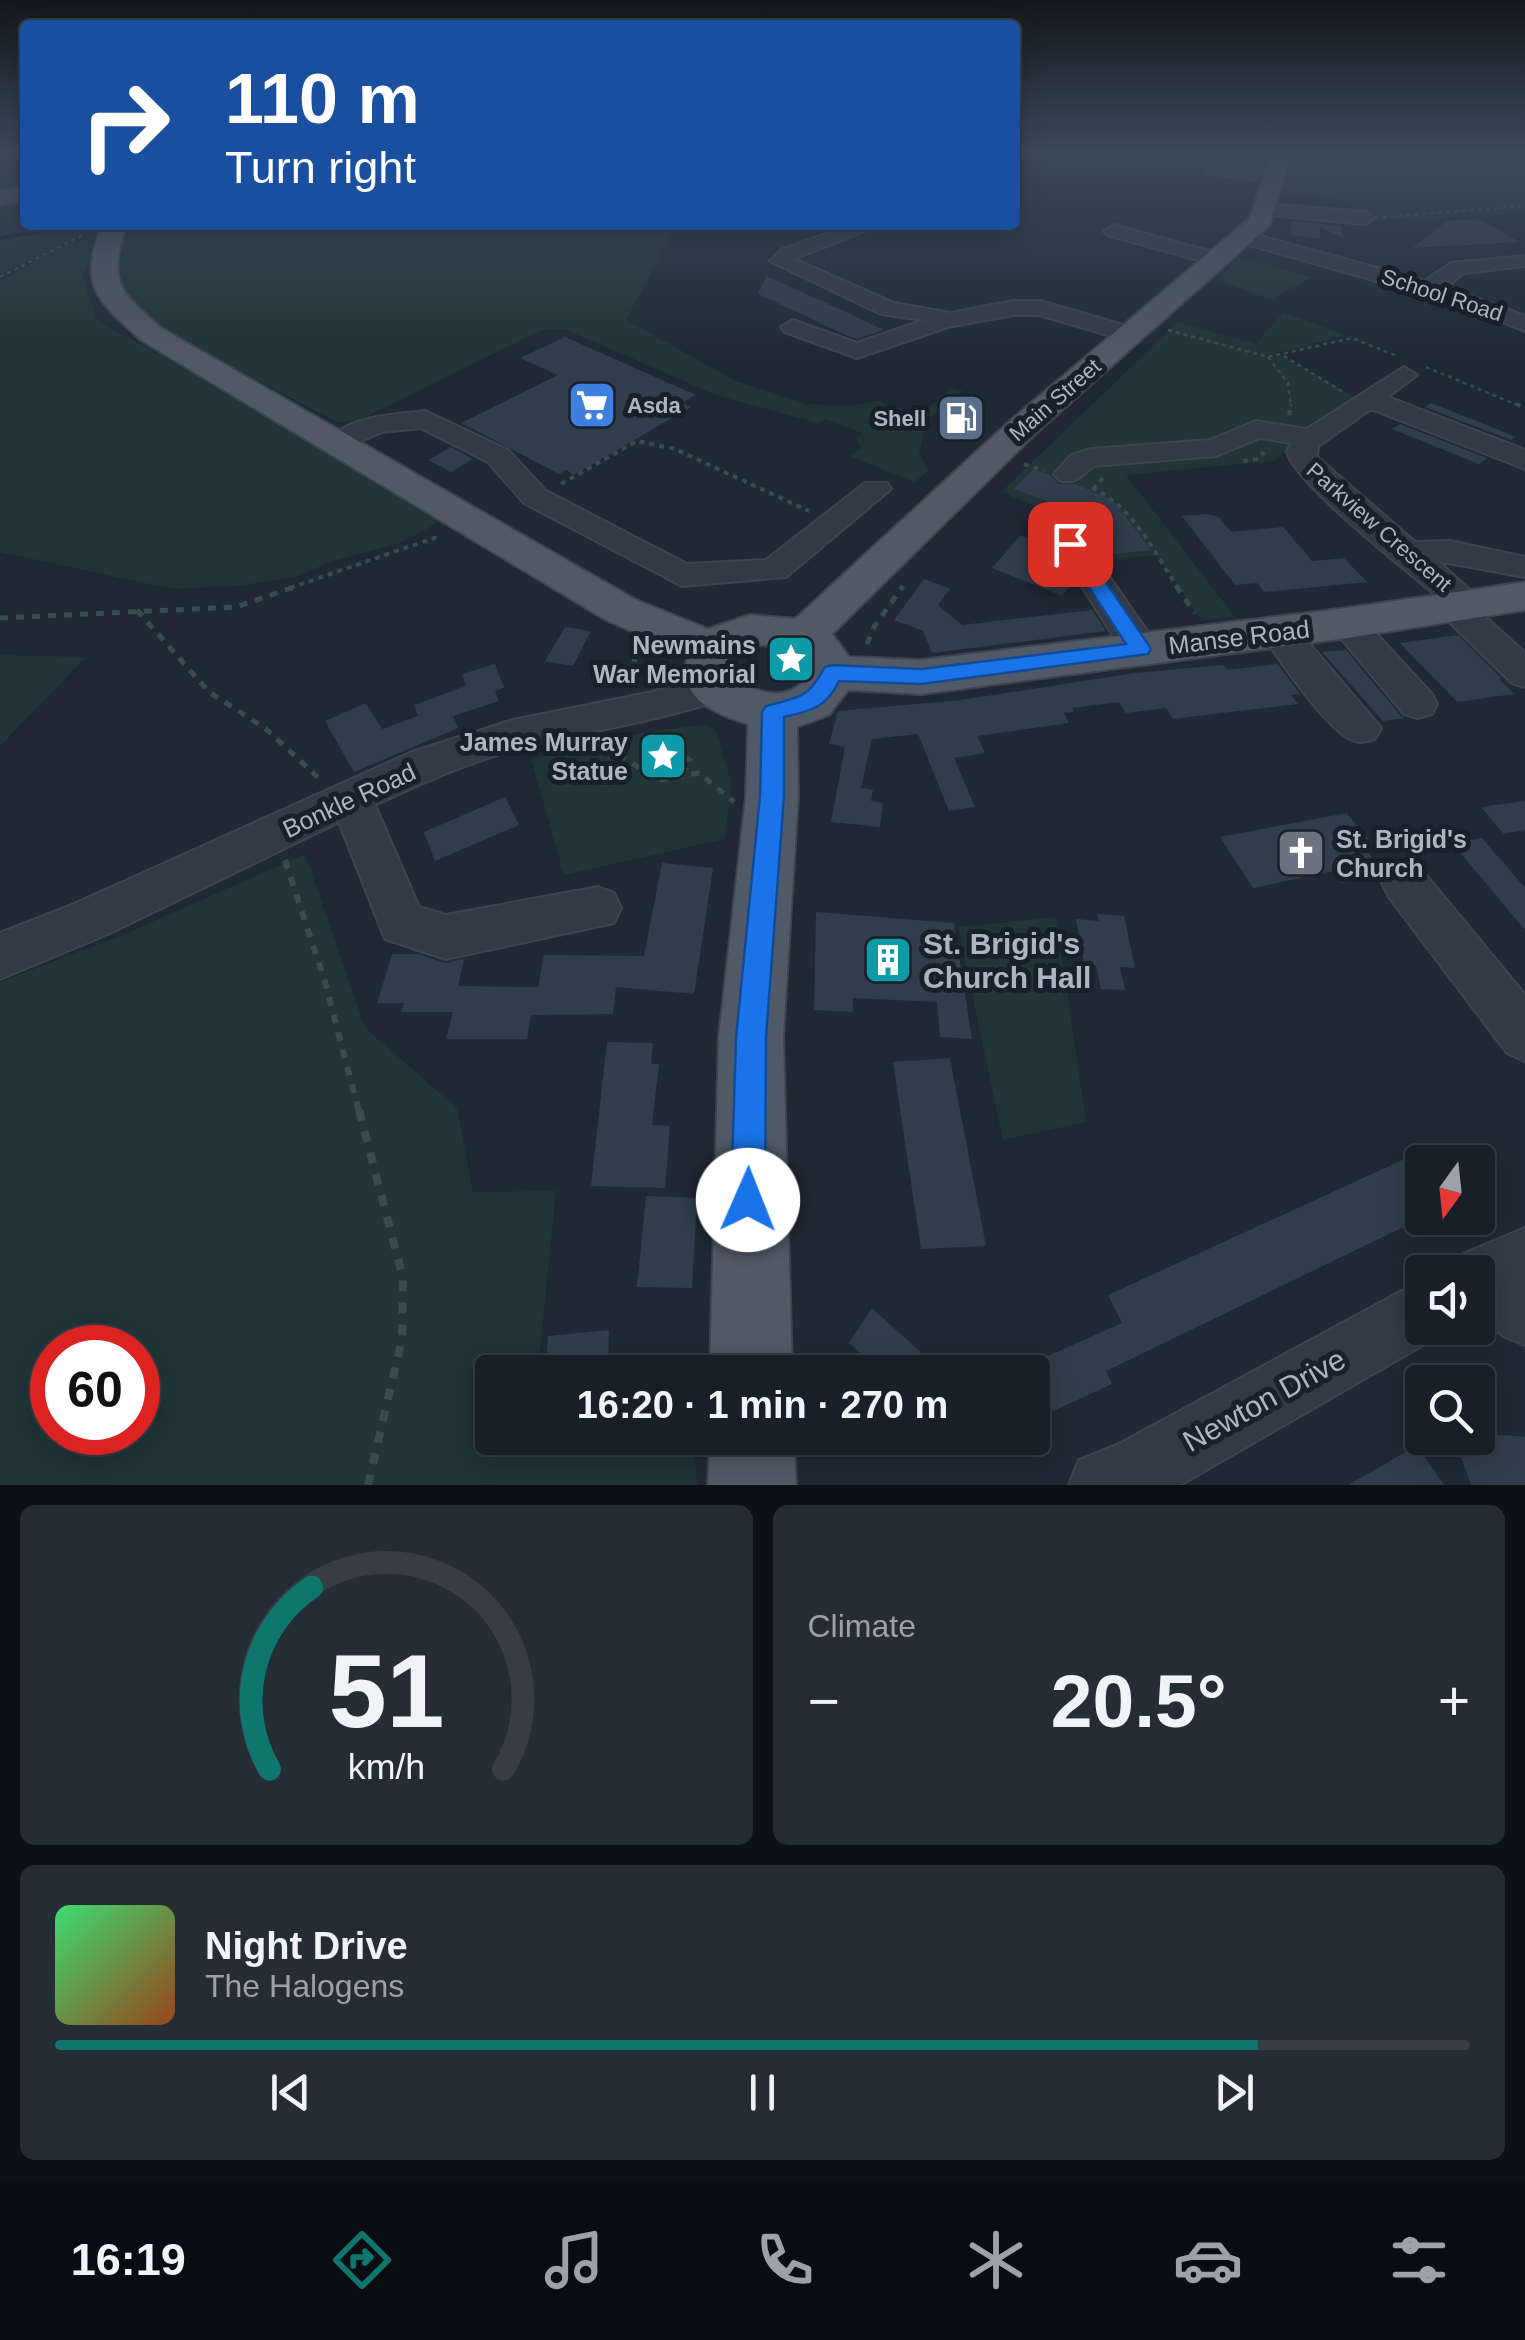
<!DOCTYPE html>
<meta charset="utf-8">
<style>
:root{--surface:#171f28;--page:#242c34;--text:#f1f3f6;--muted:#9ea2a8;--line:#363d45;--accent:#0f766e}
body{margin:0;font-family:Helvetica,sans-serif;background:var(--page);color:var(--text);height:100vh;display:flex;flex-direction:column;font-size:38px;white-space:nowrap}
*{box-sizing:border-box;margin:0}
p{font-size:32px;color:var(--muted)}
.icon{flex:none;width:55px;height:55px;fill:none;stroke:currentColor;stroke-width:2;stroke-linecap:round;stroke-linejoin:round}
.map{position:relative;height:1485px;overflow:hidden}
.sheet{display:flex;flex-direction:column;gap:20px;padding:20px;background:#0d1116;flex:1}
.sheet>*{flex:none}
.banner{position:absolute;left:20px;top:20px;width:1000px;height:210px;border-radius:10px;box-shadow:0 5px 25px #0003,0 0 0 2px var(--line);background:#1a4fa0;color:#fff;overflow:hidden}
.needle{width:65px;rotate:195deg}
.buttons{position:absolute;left:1405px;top:1145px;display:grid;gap:20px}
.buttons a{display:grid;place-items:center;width:90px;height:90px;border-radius:10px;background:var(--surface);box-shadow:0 5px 25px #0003,0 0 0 2px var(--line);font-size:50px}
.speed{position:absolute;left:30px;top:1325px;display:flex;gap:20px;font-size:50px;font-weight:700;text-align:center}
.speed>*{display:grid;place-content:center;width:130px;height:130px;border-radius:50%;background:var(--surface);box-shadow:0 5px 25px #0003,0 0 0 2px var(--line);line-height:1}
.speed .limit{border:15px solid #d22;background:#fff;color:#111}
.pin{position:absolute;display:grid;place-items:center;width:85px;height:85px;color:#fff;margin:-42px;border-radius:20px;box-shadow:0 5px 15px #0006}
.me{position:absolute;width:110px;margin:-55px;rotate:1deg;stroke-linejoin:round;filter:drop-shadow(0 0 8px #0008)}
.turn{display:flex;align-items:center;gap:35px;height:210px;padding:0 40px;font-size:45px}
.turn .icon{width:130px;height:130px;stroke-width:2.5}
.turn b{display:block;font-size:70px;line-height:85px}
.big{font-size:75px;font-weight:600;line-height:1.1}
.sheet .tile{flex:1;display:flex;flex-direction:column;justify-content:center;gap:15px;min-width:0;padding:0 35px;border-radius:15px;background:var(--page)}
.sheet .dial{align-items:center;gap:0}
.dial svg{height:260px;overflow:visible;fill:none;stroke:var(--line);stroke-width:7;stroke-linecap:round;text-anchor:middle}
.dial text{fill:var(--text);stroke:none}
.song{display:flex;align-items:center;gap:30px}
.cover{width:120px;height:120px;border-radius:15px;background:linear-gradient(135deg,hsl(140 70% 55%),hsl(20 70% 35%))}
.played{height:10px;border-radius:5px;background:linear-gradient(90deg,var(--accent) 85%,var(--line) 85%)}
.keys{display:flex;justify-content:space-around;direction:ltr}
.heat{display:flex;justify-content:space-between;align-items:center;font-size:55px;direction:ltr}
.sheet .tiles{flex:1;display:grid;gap:20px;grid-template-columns:1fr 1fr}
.tile:last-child{grid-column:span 2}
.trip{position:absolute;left:475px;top:1355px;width:575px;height:100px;border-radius:10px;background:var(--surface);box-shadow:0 5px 25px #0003,0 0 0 2px var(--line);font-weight:600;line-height:100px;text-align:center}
.tab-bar{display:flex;height:160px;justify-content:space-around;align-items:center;background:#090c10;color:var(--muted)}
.tab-bar .icon{width:70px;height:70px}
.tab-bar .on{color:var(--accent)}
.tab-bar b{font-size:45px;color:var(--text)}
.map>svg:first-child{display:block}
.green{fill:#213436;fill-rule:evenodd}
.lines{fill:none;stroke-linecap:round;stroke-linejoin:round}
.stream{stroke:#142032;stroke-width:4}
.building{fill:#313d4c}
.minor-casing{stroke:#3c444f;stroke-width:4}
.major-casing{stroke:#3c444f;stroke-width:4}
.path-far4{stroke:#394d4f;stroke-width:2.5;stroke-dasharray:4 4;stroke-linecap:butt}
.path-far3{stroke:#394d4f;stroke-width:4;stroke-dasharray:5 5;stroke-linecap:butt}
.path-far2{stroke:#394d4f;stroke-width:5;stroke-dasharray:8 8;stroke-linecap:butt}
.path-far1{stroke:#394d4f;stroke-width:6;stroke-dasharray:9 9;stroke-linecap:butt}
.path{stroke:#394d4f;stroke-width:8;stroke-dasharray:11 11;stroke-linecap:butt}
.minor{fill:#323a46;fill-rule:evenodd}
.major{fill:#505966;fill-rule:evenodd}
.route{fill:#1a73e8;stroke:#114b97;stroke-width:2.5}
.labels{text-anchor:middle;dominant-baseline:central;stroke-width:10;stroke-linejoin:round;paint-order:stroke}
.far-street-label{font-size:22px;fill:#acb5c3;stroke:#18202a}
.far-poi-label{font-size:22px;font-weight:bold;fill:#acb5c3;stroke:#18202a;text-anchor:start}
.street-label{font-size:25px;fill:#acb5c3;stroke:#18202a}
.poi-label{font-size:25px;font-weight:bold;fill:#acb5c3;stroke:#18202a;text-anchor:end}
.near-poi-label{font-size:30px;font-weight:bold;fill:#acb5c3;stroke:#18202a;text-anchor:start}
.near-street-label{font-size:30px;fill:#acb5c3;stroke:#18202a}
</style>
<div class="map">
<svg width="1525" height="1485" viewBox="0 0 1525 1485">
<rect width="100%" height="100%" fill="#1f2935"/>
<!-- green -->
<path class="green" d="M0,151H25V190L0,194Z
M1294,151H1525V214L1369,220L1348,201L1283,193Z
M25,202V225H85L83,234L0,274V203Z
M133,225H676L626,320L736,381L806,404L851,406L878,401L918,415L953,388L963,391L927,420L919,453L929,471L914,482L850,456L861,448L856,439L862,433L826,419L817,423L716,395L565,329H544L357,421L339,423L185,343L133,303L115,277L123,241Z
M87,238L91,258L82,275L97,321L185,368L439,522L403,542L333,561L295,577L236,586L173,589L0,552V282L56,249Z
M1238,257L1312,277L1270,300L1220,280Z
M1283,312L1345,335L1276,353L1353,396L1351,405L1273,461L1126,475L1235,617L1201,620L1157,555L1096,561L1065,518L1001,492L1178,322L1256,344Z
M0,655L86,657L0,746Z
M700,725L715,729L731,782L725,839L564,875L531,759L647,732Z
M305,854L365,1028L457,1108L473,1192L556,1191L538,1372H492V1438H531V1454L694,1445L697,1485H0V982L118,937ZM52,1348H138V1432H52Z
M1056,917L1086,1122L1003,1140L958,927Z"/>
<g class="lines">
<!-- stream -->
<path class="stream" d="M0,238L77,225"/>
</g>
<!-- building -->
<path class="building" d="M1478,219L1520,242L1412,248L1447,221Z
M1291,221L1342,226L1343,238L1320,227V239L1291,235Z
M766,276L846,312L884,330L857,339L848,336L758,294Z
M565,337L696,395L682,403L691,407L574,475L566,470L559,474L461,423L558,375L520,358Z
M1431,403L1482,423L1516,437L1511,440L1425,407Z
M1400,424L1487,458L1479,464L1392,429Z
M451,447L473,459L451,472L428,460Z
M1033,469L1051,475L1058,484H1075L1113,500L1151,550L1106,555L1078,512L1014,489Z
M1206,514L1219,517L1231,532L1283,527L1312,561L1344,558L1367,582L1264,592L1257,583L1235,585L1182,516Z
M1021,535L1053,548L1074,581L1062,596L992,568Z
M924,579L950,589L938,605L962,625L1092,610L1106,631L932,653L923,631L894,620Z
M565,627L591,631L573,666L545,661Z
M1458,635L1502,679H1499L1514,694L1457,702L1400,643Z
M1346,650L1401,716L1405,718L1383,721L1322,652Z
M495,664L504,688L495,691L499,701L453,716L458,728L354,772L325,721L366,703L382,729L418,716L414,705L466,686L462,674Z
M1278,664L1300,694L1291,695L1298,704L1173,719L1166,708L1126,713L1119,702L1072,708L1074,712L1064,713L1069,723L977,736L985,753L954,758L975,807L949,811L918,734L872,739L861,788L873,790L871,801L883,803L880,827L831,822L845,747L829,744L838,711L961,700L1135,673L1223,665L1227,670Z
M505,797L519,825L435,861L424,832Z
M1525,801V830L1504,834L1481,807Z
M1347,813L1372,843L1364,845L1382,874L1342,883L1333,871L1253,888L1220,837Z
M1482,838L1525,888V930L1452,843Z
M662,863L713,868L694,994L616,987L613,1014L531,1015L527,1039H446L453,1012H401L404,1003H377L392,954H418L445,963L464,959L458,986L538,987L544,955L644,956Z
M816,912L954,923L972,1039L940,1037L937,1002L853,998V1012L814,1010Z
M1097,914L1124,916L1135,968L1120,967L1125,990L1101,989L1096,965L1084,964L1076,919L1099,921Z
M607,1042L653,1043L651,1064H659L652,1125L670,1126L665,1188L591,1186Z
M950,1058L986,1246L921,1249L893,1062Z
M1422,1151V1218L1106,1371L1112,1384L1032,1421V1363L1122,1323L1108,1295Z
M646,1196L697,1198L692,1288L637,1287Z
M872,1308L916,1348L942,1372H879L849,1343Z
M609,1330L608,1372H546L548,1336Z
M1478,1433L1525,1437V1485H1471L1454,1438H1478Z
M1417,1445L1444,1485H1348L1385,1464Z"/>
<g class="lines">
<!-- minor casing -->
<g class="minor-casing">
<path id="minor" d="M1212,164L1275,172L1284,177L1275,182L1206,173V165Z
M1266,204L1365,212L1375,218L1365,224L1259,214V206Z
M851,225H880L794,259L894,303L951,313L1013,301H1040L1137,329L1141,334L1129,341L1039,315H1013L948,327L857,358L785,332L781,327L793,320L857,343L924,320L881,314L770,261L781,250Z
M1114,225L1223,255L1226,259L1216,265L1107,235L1104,231Z
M1242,231L1425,281L1451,263L1525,256V266L1464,273L1446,287L1525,316V331L1451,302L1235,241V233Z
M1404,367L1417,375L1388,397L1525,450V469L1371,409L1318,446L1317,457L1415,542L1450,541L1525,557V577L1438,561L1486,605L1481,613L1525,653V687L1512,683L1442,615L1437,607L1441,600C1411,573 1294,484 1287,451L1292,443L1260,438L1216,456L1094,466C1080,476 1077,485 1059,480L1054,474L1071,455L1091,449L1210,440L1256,421L1307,429Z
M425,411L508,450L546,491L687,564L766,560L865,483H887L891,489L786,577L682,586L524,503L488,462L421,428L382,432L341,450L327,442C348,415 394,415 425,411Z
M1071,534L1082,537L1153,640L1158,649L1153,658L1140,662L1127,658L1055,544L1060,537Z
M1347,611L1359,615L1432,694L1437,704L1432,714L1418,718L1404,714L1335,631L1329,623L1335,615Z
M1279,620L1292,623L1381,728L1375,739C1366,741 1361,744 1352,740C1328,731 1276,656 1261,632L1266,623Z
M713,674L726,678L732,688L726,698C663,720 598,729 533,745C478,758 426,781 375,805L419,907L446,915L598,887L614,893L621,908L614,923L446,959L385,939L339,822L108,934L0,979V933L74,904L412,752L513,720L652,692Z
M1405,863L1421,869L1525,995V1061L1507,1053L1389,897L1382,883L1389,869Z
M1525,1228V1345L1503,1336L1478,1312V1272H1451L1456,1259L1463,1254Z
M1422,1280V1328H1447L1444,1333L1180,1485H1069L1079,1460L1119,1444Z"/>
</g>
<!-- major casing -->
<g class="major-casing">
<path id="major" d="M1272,151H1292L1269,226L1035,434L832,634L849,657L921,660L1347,608L1525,582V610L1347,638L921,694L848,690L829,715L797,727L798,796L783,1037L792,1372H710L719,1037L746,796L748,724C715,714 676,698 688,656L606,620L141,340C97,301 77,284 103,225H127C106,280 120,292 161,328L636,600L708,629L750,615L795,619L1011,420L1250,218ZM751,645C777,645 800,645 809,673C792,704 757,694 733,678V658Z
M25,187V201L0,205V191Z
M710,1438H794L796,1485H708Z"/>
</g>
<!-- path-far4 -->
<path class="path-far4" d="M1383,217L1525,206
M0,277L85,234
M1168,330L1268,357L1352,338L1397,356
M1284,356L1343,392
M1268,357L1288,383L1291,407
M1426,367L1522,407"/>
<!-- path-far3 -->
<path class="path-far3" d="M1516,404L1525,408
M1289,415L1291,404
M1243,461L1258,459L1264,452
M1024,464L1044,471
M561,484L637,441L675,449L809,511
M1092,488C1133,506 1154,552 1178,588
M1093,489L1104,477
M290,588L440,536"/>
<!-- path-far2 -->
<path class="path-far2" d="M1176,586L1195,613
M137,610L209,692L265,728L322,781
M0,618L236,607L297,586
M867,644L874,627L903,586
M613,685L634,664L636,645
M609,742L621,756L659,780L699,773L734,802
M669,749L690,760L682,776"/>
<!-- path-far1 -->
<path class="path-far1" d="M285,860L325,982L359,1112"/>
<!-- path -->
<path class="path" d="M359,1110L403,1278L402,1339L368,1485"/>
<!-- minor -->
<use href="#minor" class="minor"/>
<!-- major -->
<use href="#major" class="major"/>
</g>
<!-- sky -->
<linearGradient id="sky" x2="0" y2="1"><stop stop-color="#11171d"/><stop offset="0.42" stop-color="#3c495c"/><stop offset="1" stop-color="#3c495c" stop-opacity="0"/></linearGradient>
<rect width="1525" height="359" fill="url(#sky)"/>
<!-- route -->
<path class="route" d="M1070,538L1077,540L1148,644L1151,649L1148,654L921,684L839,681C827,707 812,711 784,717V796L766,1038L765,1200L760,1211L748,1216L736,1211L731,1200L736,1038L760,796L762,712L766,706C800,696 806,701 825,667L832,665L921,669L1126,644L1061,544Z"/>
<!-- icons -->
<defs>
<g id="supermarket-square" transform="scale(2.5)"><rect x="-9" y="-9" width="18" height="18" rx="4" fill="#3f7fe0" stroke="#18202a"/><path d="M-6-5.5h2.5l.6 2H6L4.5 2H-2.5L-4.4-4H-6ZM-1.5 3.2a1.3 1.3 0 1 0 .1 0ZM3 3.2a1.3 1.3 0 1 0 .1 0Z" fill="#fff"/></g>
<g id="fuel-square" transform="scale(2.5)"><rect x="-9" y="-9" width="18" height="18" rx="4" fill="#5c6f8a" stroke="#18202a"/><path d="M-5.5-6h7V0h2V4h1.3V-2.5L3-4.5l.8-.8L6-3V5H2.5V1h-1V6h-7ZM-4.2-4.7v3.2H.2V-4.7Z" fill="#fff"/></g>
<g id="sight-square" transform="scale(2.5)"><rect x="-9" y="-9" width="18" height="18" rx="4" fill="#0f9aa8" stroke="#18202a"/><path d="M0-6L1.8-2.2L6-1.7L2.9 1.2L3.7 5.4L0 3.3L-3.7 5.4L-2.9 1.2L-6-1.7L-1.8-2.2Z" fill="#fff"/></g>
<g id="church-square" transform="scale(2.5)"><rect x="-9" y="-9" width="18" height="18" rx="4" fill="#6b7280" stroke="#18202a"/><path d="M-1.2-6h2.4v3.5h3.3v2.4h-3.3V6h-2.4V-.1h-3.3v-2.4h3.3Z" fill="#fff"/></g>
<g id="building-square" transform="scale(2.5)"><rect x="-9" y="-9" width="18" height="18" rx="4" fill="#0f9aa8" stroke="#18202a"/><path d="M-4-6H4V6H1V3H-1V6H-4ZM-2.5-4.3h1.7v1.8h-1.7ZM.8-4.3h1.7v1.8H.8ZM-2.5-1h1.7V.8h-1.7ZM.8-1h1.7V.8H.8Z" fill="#fff"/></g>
</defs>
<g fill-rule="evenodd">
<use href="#supermarket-square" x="592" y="405"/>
<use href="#fuel-square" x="961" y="418"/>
<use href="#sight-square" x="791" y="659"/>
<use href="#sight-square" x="663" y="756"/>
<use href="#church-square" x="1301" y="853"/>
<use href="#building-square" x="888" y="960"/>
</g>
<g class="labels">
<!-- far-street labels -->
<g class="far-street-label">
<text transform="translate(1442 295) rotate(18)">School Road</text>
<text transform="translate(1055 400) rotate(-41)">Main Street</text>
<text transform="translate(1379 527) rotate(41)">Parkview Crescent</text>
</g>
<!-- far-poi labels -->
<g class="far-poi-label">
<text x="627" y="405">Asda</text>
<text x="926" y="418" text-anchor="end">Shell</text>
</g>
<!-- street labels -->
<g class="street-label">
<text transform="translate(1239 637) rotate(-7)">Manse Road</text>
<text transform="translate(349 800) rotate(-25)">Bonkle Road</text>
</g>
<!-- poi labels -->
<g class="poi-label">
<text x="756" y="645">Newmains<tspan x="756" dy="29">War Memorial</tspan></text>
<text x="628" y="742">James Murray<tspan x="628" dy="29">Statue</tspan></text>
<text x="1336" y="839" text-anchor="start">St. Brigid's<tspan x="1336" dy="29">Church</tspan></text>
</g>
<!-- near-poi labels -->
<g class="near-poi-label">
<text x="923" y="943">St. Brigid's<tspan x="923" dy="34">Church Hall</tspan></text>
</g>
<!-- near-street labels -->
<g class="near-street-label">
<text transform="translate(1264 1400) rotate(-29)">Newton Drive</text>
</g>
</g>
</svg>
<div class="buttons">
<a><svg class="needle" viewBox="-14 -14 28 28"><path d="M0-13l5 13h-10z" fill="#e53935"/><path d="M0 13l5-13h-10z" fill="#9ea2a8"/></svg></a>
<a><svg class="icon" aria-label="sound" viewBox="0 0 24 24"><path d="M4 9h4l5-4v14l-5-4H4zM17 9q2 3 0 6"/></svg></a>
<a><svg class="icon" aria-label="search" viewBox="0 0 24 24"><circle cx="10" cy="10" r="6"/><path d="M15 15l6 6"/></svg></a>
</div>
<div class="speed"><div class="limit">60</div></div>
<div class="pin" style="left:1070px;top:544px;background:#d93025"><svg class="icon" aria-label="arrive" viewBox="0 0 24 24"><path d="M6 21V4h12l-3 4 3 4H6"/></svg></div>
<svg class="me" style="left:748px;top:1200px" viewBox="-20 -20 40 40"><circle r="19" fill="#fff"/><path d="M0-13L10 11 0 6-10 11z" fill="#1a73e8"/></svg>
<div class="trip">16:20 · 1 min · 270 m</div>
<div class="banner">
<div class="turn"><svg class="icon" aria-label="right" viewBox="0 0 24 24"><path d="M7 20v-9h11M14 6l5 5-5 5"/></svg><div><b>110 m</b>Turn right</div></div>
</div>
</div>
<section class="sheet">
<div class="tiles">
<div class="tile dial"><svg viewBox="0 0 100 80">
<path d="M14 69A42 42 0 1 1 86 69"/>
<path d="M14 69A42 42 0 0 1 27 13" stroke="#0f766e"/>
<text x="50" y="56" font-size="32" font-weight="700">51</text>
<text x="50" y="72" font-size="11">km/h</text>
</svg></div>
<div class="tile"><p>Climate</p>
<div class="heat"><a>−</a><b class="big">20.5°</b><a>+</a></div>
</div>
<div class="tile">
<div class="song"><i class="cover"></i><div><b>Night Drive</b><p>The Halogens</p></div></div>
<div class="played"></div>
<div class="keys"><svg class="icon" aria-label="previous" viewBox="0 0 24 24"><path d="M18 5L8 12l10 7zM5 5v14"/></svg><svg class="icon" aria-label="pause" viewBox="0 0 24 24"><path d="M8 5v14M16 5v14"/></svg><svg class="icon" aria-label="next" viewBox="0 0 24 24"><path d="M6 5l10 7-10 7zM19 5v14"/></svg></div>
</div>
</div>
</section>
<nav class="tab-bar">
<b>16:19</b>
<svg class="icon on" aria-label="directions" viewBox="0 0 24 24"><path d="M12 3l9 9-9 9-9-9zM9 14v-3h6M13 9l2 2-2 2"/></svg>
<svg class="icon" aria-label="music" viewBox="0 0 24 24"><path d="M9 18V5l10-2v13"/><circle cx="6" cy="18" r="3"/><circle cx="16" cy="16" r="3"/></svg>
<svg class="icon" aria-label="phone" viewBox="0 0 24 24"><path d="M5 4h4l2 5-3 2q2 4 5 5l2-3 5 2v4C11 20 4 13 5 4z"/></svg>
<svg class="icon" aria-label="climate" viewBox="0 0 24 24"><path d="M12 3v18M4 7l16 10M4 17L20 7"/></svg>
<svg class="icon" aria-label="car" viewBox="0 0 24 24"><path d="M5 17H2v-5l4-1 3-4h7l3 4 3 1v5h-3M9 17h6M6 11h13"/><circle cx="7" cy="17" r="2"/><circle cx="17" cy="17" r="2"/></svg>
<svg class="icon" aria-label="filters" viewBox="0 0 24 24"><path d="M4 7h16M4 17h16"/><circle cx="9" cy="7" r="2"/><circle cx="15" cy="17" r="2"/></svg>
</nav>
